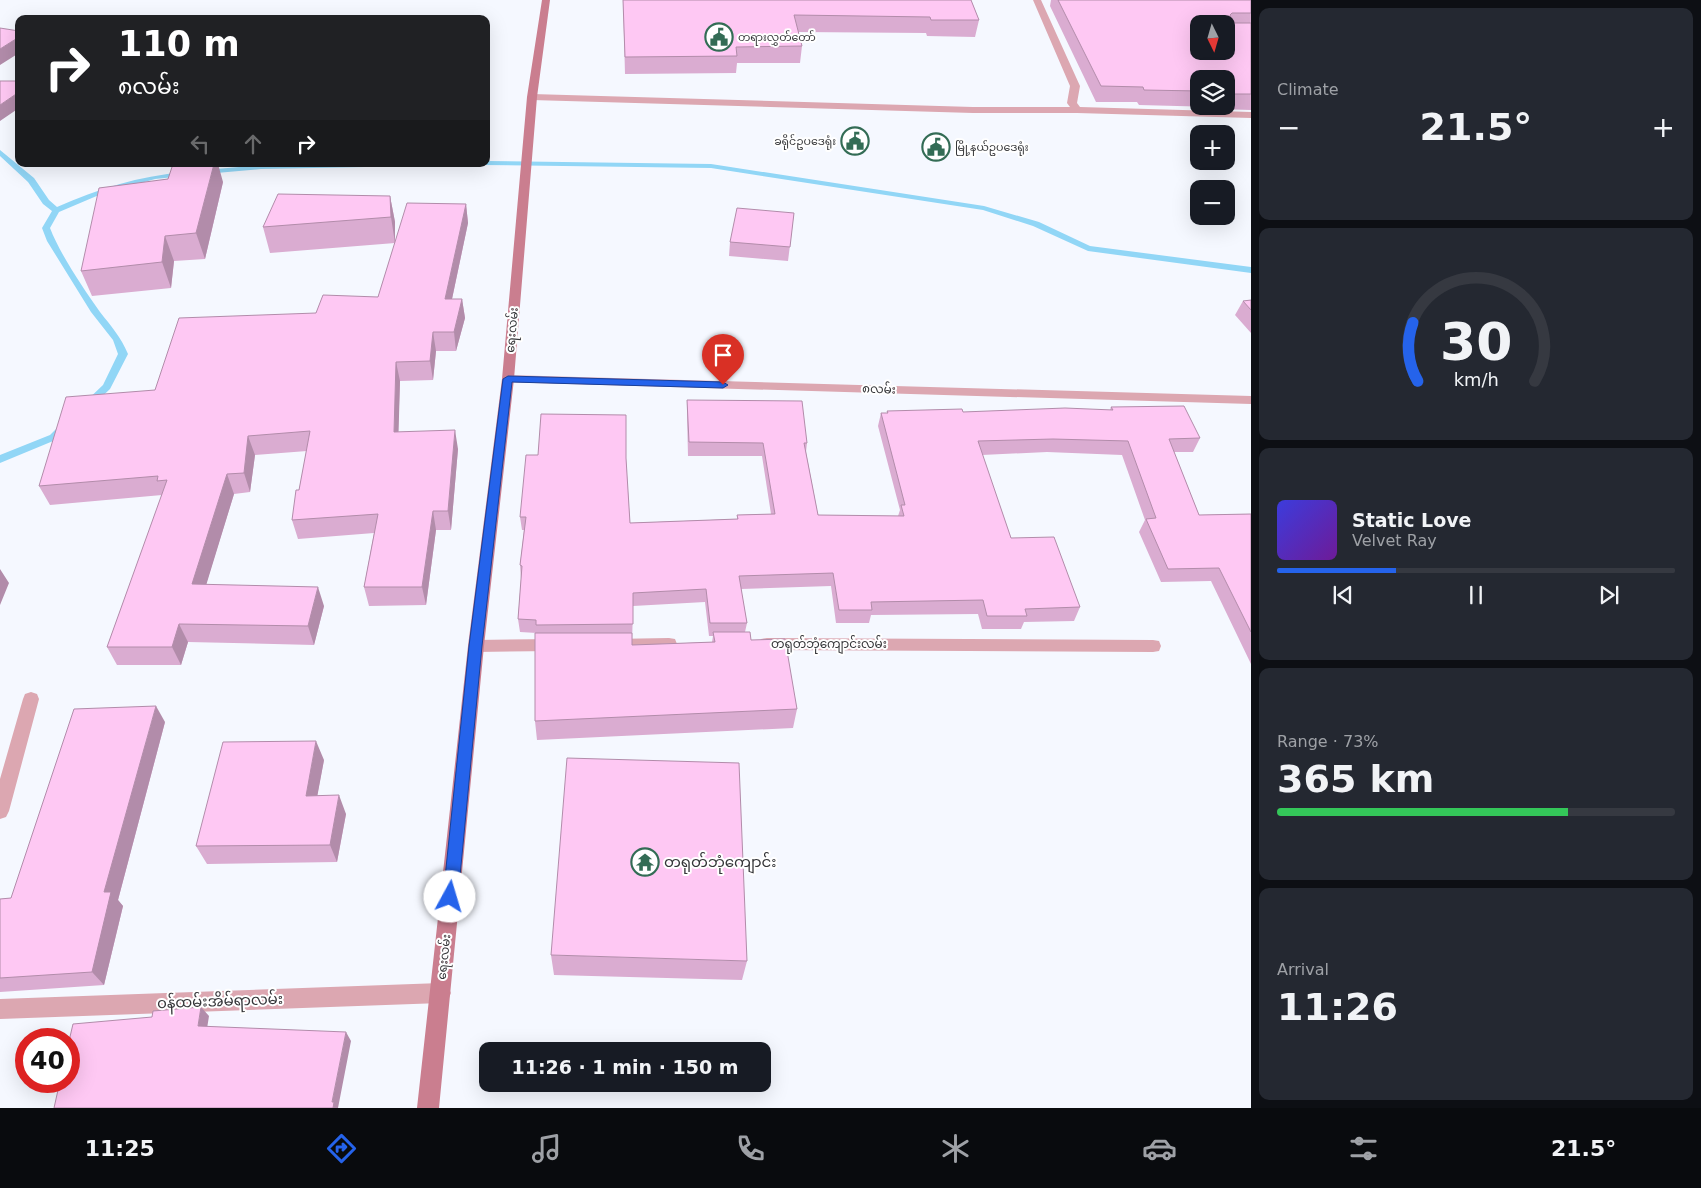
<!DOCTYPE html>
<meta charset="utf-8">
<style>
:root{--surface:#171b24;--page:#242831;--text:#f1f3f6;--muted:#9ea1a6;--line:#363941;--accent:#2563eb}
body{margin:0;font-family:"DejaVu Sans","Noto Sans Myanmar",sans-serif;background:var(--page);color:var(--text);height:100vh;display:flex;flex-direction:column;font-size:19px;white-space:nowrap}
*{box-sizing:border-box;margin:0}
p{font-size:16px;color:var(--muted)}
.icon{flex:none;width:28px;height:28px;fill:none;stroke:currentColor;stroke-width:2;stroke-linecap:round;stroke-linejoin:round}
.map{position:relative;flex:1;overflow:hidden}
.sheet{display:flex;flex-direction:column;gap:8px;padding:8px;background:#0d0f14;width:450px}
.sheet>*{flex:none}
.hud{position:absolute;left:15px;top:15px;width:475px;height:152px;border-radius:10px;box-shadow:0 5px 20px #0002;background:#202124;color:#fff;overflow:hidden}
.needle{width:32px;rotate:175deg}
.fabs{position:absolute;left:1190px;top:15px;display:grid;gap:10px}
.fabs a{display:grid;place-items:center;width:45px;height:45px;border-radius:10px;background:var(--surface);box-shadow:0 5px 20px #0002;font-size:25px}
.speed{position:absolute;left:15px;top:1028px;display:flex;gap:10px;font-size:25px;font-weight:700;text-align:center}
.speed>*{display:grid;place-content:center;width:65px;height:65px;border-radius:50%;background:var(--surface);box-shadow:0 5px 20px #0002;line-height:1}
.speed .limit{border:8px solid #d22;background:#fff;color:#111}
.pin{position:absolute;display:grid;place-items:center;width:42px;height:42px;color:#fff;margin:-51px -21px;border-radius:50% 50% 50% 0;rotate:-45deg;box-shadow:0 0 5px #0007}
.pin .icon{rotate:45deg}
.me{position:absolute;width:55px;margin:-28px;rotate:6deg;stroke-linejoin:round;filter:drop-shadow(0 0 4px #0008)}
.turn{display:flex;align-items:center;gap:18px;height:105px;padding:0 20px;font-size:22px}
.turn .icon{width:65px;height:65px;stroke-width:2.5}
.turn b{display:block;font-size:35px;line-height:42px}
.lanes{display:flex;align-items:center;height:48px;padding:0 20px;background:#0003;justify-content:center;gap:25px;direction:ltr}
.lanes .off{opacity:.35}
.big{font-size:38px;font-weight:800;line-height:1.1}
.sheet .widget{flex:1;display:flex;flex-direction:column;justify-content:center;gap:8px;min-width:0;padding:0 18px;border-radius:10px;background:var(--page)}
.sheet .dial{align-items:center;gap:0}
.dial svg{height:130px;overflow:visible;fill:none;stroke:var(--line);stroke-width:7;stroke-linecap:round;text-anchor:middle}
.dial text{fill:var(--text);stroke:none}
.song{display:flex;align-items:center;gap:15px}
.cover{width:60px;height:60px;border-radius:8px;background:linear-gradient(135deg,hsl(240 70% 55%),hsl(280 70% 35%))}
.played{height:5px;border-radius:2px;background:linear-gradient(90deg,var(--accent) 30%,var(--line) 30%)}
.keys{display:flex;justify-content:space-around;direction:ltr}
.heat{display:flex;justify-content:space-between;align-items:center;font-size:28px;direction:ltr}
.charge{height:8px;border-radius:4px;background:linear-gradient(90deg,#34c759 73%,var(--line) 0)}
.trip{position:absolute;left:479px;top:1042px;width:292px;height:50px;border-radius:10px;background:var(--surface);box-shadow:0 5px 20px #0002;font-weight:800;line-height:50px;text-align:center}
.tab-bar{display:flex;height:80px;justify-content:space-around;align-items:center;background:#090b0e;color:var(--muted)}
.tab-bar .icon{width:35px;height:35px}
.tab-bar .current{color:var(--accent)}
.tab-bar b{font-size:22px;color:var(--text)}
main{display:flex;flex:1;min-height:0}
.map>svg:first-child{display:block}
.lines{fill:none;stroke-linecap:round;stroke-linejoin:round}
.stream{fill:#91d6f6;fill-rule:evenodd}
.lane{fill:#dca7b1;fill-rule:evenodd}
.street{fill:#dca7b1;fill-rule:evenodd}
.secondary{fill:#ca7e8f;fill-rule:evenodd}
.wall{fill:#daacd1;fill-rule:evenodd}
.shaded-wall{fill:#b28caa}
.building{fill:#fec8f3;stroke:#b28caa;fill-rule:evenodd}
.route{fill:#2563eb;stroke:#184099}
.labels{text-anchor:middle;dominant-baseline:central;stroke-width:4;stroke-linejoin:round;paint-order:stroke}
.far-poi-label{font-size:11px;fill:#343538;stroke:#fff;text-anchor:start}
.street-label{font-size:12px;fill:#343538;stroke:#fff}
.near-poi-label{font-size:15px;fill:#343538;stroke:#fff;text-anchor:start}
.near-street-label{font-size:15px;fill:#343538;stroke:#fff}
</style>
<main>
<div class="map">
<svg width="1251" height="1108" viewBox="0 0 1251 1108">
<rect width="100%" height="100%" fill="#f5f8ff"/>
<g class="lines">
<!-- stream -->
<path class="stream" d="M0,150L34,178L49,200L57,207C98,189 139,176 184,172L188,174L184,176L155,179L99,195L59,212L50,228C60,254 83,288 100,312C111,326 121,337 128,354L110,389L91,407H83L82,405L103,385L118,354L113,340L91,312L47,241L42,228L52,211L43,204L28,182L0,156Z
M486,161L711,164L984,206L1039,222L1090,246L1251,267V273L1088,251L1033,226L983,210L711,168L483,165L486,164Z
M422,164L418,166L261,169L205,174L201,172L205,170L261,165Z
M65,423L70,426L58,439L0,463V455L50,435L61,424Z"/>
<!-- lane -->
<path class="lane" d="M669,638L675,639L677,644L675,649L669,650L612,651L606,650L604,645L606,640L612,639Z
M767,638L1153,640L1159,641L1161,646L1159,651L1153,652L767,650L761,649L759,644L761,639Z
M554,639L560,640L562,645L560,650L554,651L476,652L470,651L468,646L470,641L476,640Z
M31,692L37,694L39,699L9,811L6,817L0,819V779L23,699L25,694Z"/>
<!-- street -->
<path class="street" d="M1033,0H1041L1080,86L1077,103L1080,107L1251,112V118L1077,113H973L532,100L527,97L532,94L973,107H1070L1067,103L1070,86Z
M508,375L1251,396V404L503,382L502,379Z
M441,983L448,986L451,993L448,1000L441,1003L0,1019V999Z"/>
<!-- secondary -->
<path class="secondary" d="M542,0H550L537,97L514,379L484,646L439,1108H417L468,646L502,379L527,97Z"/>
</g>
<!-- wall -->
<path class="wall" d="M623,0H971L979,20L975,37L927,36L926,33L798,32L802,46L800,63H737L736,73L625,74Z
M1051,0H1251V110L1217,109L1215,107L1139,105L1137,102H1096L1050,6ZM1199,79H1226V106H1199Z
M223,182L205,259L174,261L171,288L92,296L81,271Z
M390,196L395,222V242L466,204L468,223L452,299H462L465,318L456,351H436L433,380L400,381L398,432L458,449L451,530H436L426,605L369,606L364,587L374,533L298,539L292,520L299,490L307,451L255,455L250,492L234,494L206,584L324,606L314,645L188,642L181,665H117L107,647L162,495L50,505L39,486L155,390L316,313L378,297L395,243L270,253L263,227Z
M794,213L788,261L729,256L730,242Z
M1251,300V333L1235,315L1243,301Z
M687,400L807,443L806,452L818,515L898,516L900,510L878,426L881,413H887V411L963,412L1110,410L1111,407L1200,438L1193,452H1174L1199,515L1251,514V664L1211,581L1161,582L1139,532L1145,520L1122,455L1047,452L982,455L1011,538L1080,607L1074,621L1024,622L1021,629H982L978,614L871,615L869,623H836L831,586L741,589L747,623L745,632L797,709L793,728L537,740L535,721L537,633L520,632L518,619L521,579L520,565L524,530H522L520,517L626,460L630,523L737,519V515L771,514L762,456H688L687,414ZM705,602L709,636H713L712,642L632,645L633,606Z
M165,722L118,900L123,906L104,985L0,992V899L11,898Z
M324,760L317,796L346,814L337,862L207,864L196,846Z
M551,955L747,961L742,980L554,975Z"/>
<!-- shaded-wall -->
<path class="shaded-wall" d="M19,37V53L0,65V49Z
M19,92V108L0,121V105Z
M214,164H218L223,182L205,259L196,233Z
M390,196L395,222V243L391,217Z
M466,204L468,223L448,318L445,299Z
M165,236L174,261L171,288L162,262Z
M462,299L465,318L456,351L454,332Z
M433,332L436,351L433,380L430,361Z
M396,362L400,381L398,451L394,432Z
M455,430L458,449L451,530L448,511Z
M248,436L255,455L250,492L244,473Z
M227,474L234,494L201,602L192,584Z
M433,511L436,530L426,605L422,587Z
M0,569L9,583L0,605Z
M318,587L324,606L314,645L308,626Z
M179,624L188,642L181,665L172,647Z
M156,706L165,722L118,900L123,906L104,985L92,972L104,892Z
M316,741L324,760L314,814L306,796Z
M339,795L346,814L337,862L330,845Z
M201,1007L209,1016L206,1035L198,1026Z
M346,1032L351,1041L338,1108H333L332,1102Z"/>
<!-- building -->
<path class="building" d="M623,0H971L979,20H931L930,17L794,15L802,46L736,47L737,56L625,57Z
M1058,0H1251V13H1232L1230,15L1232,23H1251V94H1226V79H1199V91L1144,90L1143,87L1101,86ZM1199,24H1226V51H1199Z
M0,28L19,31V37L0,49Z
M0,81H19V92L0,105Z
M173,164H214L196,233L165,236L162,262L81,271L99,188L168,179Z
M278,194L390,196L391,217L263,227Z
M407,203L466,204L445,299H462L454,332H433L430,361L396,362L394,432L455,430L448,511H433L422,587H364L378,514L292,520L296,490H299L310,431L248,436L244,473L227,474L192,584L318,587L308,626L179,624L172,647H107L167,480L157,481L158,476L39,486L66,397L155,390L179,318L316,313L323,295L378,297Z
M737,208L794,213L790,247L730,242Z
M1251,300V310L1243,301Z
M687,400L802,401L807,443H804L818,515L904,516L901,505H905L881,413H888L887,411L962,409L963,412L1065,408L1113,410L1111,407L1184,406L1200,438L1169,439L1199,515L1251,514V632L1219,568L1168,569L1146,519L1156,518L1128,441L1053,439L978,441L1011,538L1054,537L1080,607L1025,609L1027,616H987L983,600L871,602L872,610H839L833,573L739,576L747,623H710L706,589L633,593V624L536,625V620L518,619L522,566L520,565L526,517H520L526,455H538L541,414L626,415V458L630,523L738,519L737,515L775,514L763,443L689,442Z
M713,632H750L751,640L785,639L797,709L535,721V633H632V645L715,642Z
M156,706L104,892H111L92,972L0,978V899L11,898L74,709Z
M316,741L306,796L339,795L330,845L196,846L223,742Z
M567,758L739,763L747,961L551,955Z
M201,1007L198,1026L346,1032L332,1102H334L333,1108H54L60,1081H69V1041L73,1024L152,1017L153,1011Z"/>
<!-- route -->
<path class="route" d="M508,376L723,382L728,385L723,388L512,382L482,646L458,897L456,902L450,904L445,902L443,897L469,646L503,379Z"/>
<!-- icons -->
<defs>
<g id="civic-ring" transform="scale(1.4375)"><circle r="9.5" fill="#fff" stroke="#336c55" stroke-width="1.5"/><path d="M-.6-6.5H3V-4.5H.6V-3L4-1V1h2V6H-6V1h2V-1L-.6-3ZM-1.2 2.5V6h2.4V2.5Z" fill="#336c55"/></g>
<g id="temple-ring" transform="scale(1.4375)"><circle r="9.5" fill="#fff" stroke="#336c55" stroke-width="1.5"/><path d="M0-6L5-2H3V0L6.5 2.5H4V6H1.5V3h-3V6H-4V2.5H-6.5L-3 0V-2H-5Z" fill="#336c55"/></g>
</defs>
<g fill-rule="evenodd">
<use href="#civic-ring" x="719" y="37"/>
<use href="#civic-ring" x="855" y="141"/>
<use href="#civic-ring" x="936" y="147"/>
<use href="#temple-ring" x="645" y="862"/>
</g>
<g class="labels">
<!-- far-poi labels -->
<g class="far-poi-label">
<text x="738" y="37">တရားလွှတ်တော်</text>
<text x="836" y="141" text-anchor="end">ခရိုင်ဥပဒေရုံး</text>
<text x="955" y="147">မြို့နယ်ဥပဒေရုံး</text>
</g>
<!-- street labels -->
<g class="street-label">
<text transform="translate(512 330) rotate(-85)">ရေးလမ်း</text>
<text transform="translate(879 389) rotate(2)">၈လမ်း</text>
<text x="829" y="644">တရုတ်ဘုံကျောင်းလမ်း</text>
<text transform="translate(444 957) rotate(-84)">ရေးလမ်း</text>
</g>
<!-- near-poi labels -->
<g class="near-poi-label">
<text x="664" y="862">တရုတ်ဘုံကျောင်း</text>
</g>
<!-- near-street labels -->
<g class="near-street-label">
<text transform="translate(220 1001) rotate(-2)">၀န်ထမ်းအိမ်ရာလမ်း</text>
</g>
</g>
</svg>
<div class="fabs">
<a><svg class="needle" viewBox="-14 -14 28 28"><path d="M0-13l5 13h-10z" fill="#e53935"/><path d="M0 13l5-13h-10z" fill="#9ea1a6"/></svg></a>
<a><svg class="icon" aria-label="layers" viewBox="0 0 24 24"><path d="M12 4l9 5-9 5-9-5zM3 14l9 5 9-5"/></svg></a>
<a>+</a>
<a>−</a>
</div>
<div class="speed"><div class="limit">40</div></div>
<div class="pin" style="left:723px;top:385px;background:#d93025"><svg class="icon" aria-label="arrive" viewBox="0 0 24 24"><path d="M6 21V4h12l-3 4 3 4H6"/></svg></div>
<svg class="me" style="left:450px;top:897px" viewBox="-20 -20 40 40"><circle r="19" fill="#fff"/><path d="M0-13L10 11 0 6-10 11z" fill="#2563eb"/></svg>
<div class="trip">11:26 · 1 min · 150 m</div>
<div class="hud">
<div class="turn"><svg class="icon" aria-label="right" viewBox="0 0 24 24"><path d="M7 20v-9h11M14 6l5 5-5 5"/></svg><div><b>110 m</b>၈လမ်း</div></div>
<div class="lanes"><svg class="icon off" aria-label="left" viewBox="0 0 24 24"><path d="M17 20v-9H6M10 6l-5 5 5 5"/></svg><svg class="icon off" aria-label="ahead" viewBox="0 0 24 24"><path d="M12 20V5M6 11l6-6 6 6"/></svg><svg class="icon" aria-label="right" viewBox="0 0 24 24"><path d="M7 20v-9h11M14 6l5 5-5 5"/></svg></div>
</div>
</div>
<section class="sheet">
<div class="widget"><p>Climate</p>
<div class="heat"><a>−</a><b class="big">21.5°</b><a>+</a></div>
</div>
<div class="widget dial"><svg viewBox="0 0 100 80">
<path d="M14 69A42 42 0 1 1 86 69"/>
<path d="M14 69A42 42 0 0 1 11 33" stroke="#2563eb"/>
<text x="50" y="56" font-size="32" font-weight="700">30</text>
<text x="50" y="72" font-size="11">km/h</text>
</svg></div>
<div class="widget">
<div class="song"><i class="cover"></i><div><b>Static Love</b><p>Velvet Ray</p></div></div>
<div class="played"></div>
<div class="keys"><svg class="icon" aria-label="previous" viewBox="0 0 24 24"><path d="M18 5L8 12l10 7zM5 5v14"/></svg><svg class="icon" aria-label="pause" viewBox="0 0 24 24"><path d="M8 5v14M16 5v14"/></svg><svg class="icon" aria-label="next" viewBox="0 0 24 24"><path d="M6 5l10 7-10 7zM19 5v14"/></svg></div>
</div>
<div class="widget"><p>Range · 73%</p><b class="big">365 km</b><div class="charge"></div></div>
<div class="widget"><p>Arrival</p><b class="big">11:26</b></div>
</section>
</main>
<nav class="tab-bar">
<b>11:25</b>
<svg class="icon current" aria-label="directions" viewBox="0 0 24 24"><path d="M12 3l9 9-9 9-9-9zM9 14v-3h6M13 9l2 2-2 2"/></svg>
<svg class="icon" aria-label="music" viewBox="0 0 24 24"><path d="M9 18V5l10-2v13"/><circle cx="6" cy="18" r="3"/><circle cx="16" cy="16" r="3"/></svg>
<svg class="icon" aria-label="phone" viewBox="0 0 24 24"><path d="M5 4h4l2 5-3 2q2 4 5 5l2-3 5 2v4C11 20 4 13 5 4z"/></svg>
<svg class="icon" aria-label="climate" viewBox="0 0 24 24"><path d="M12 3v18M4 7l16 10M4 17L20 7"/></svg>
<svg class="icon" aria-label="car" viewBox="0 0 24 24"><path d="M5 17H2v-5l4-1 3-4h7l3 4 3 1v5h-3M9 17h6M6 11h13"/><circle cx="7" cy="17" r="2"/><circle cx="17" cy="17" r="2"/></svg>
<svg class="icon" aria-label="filters" viewBox="0 0 24 24"><path d="M4 7h16M4 17h16"/><circle cx="9" cy="7" r="2"/><circle cx="15" cy="17" r="2"/></svg>
<b>21.5°</b>
</nav>
